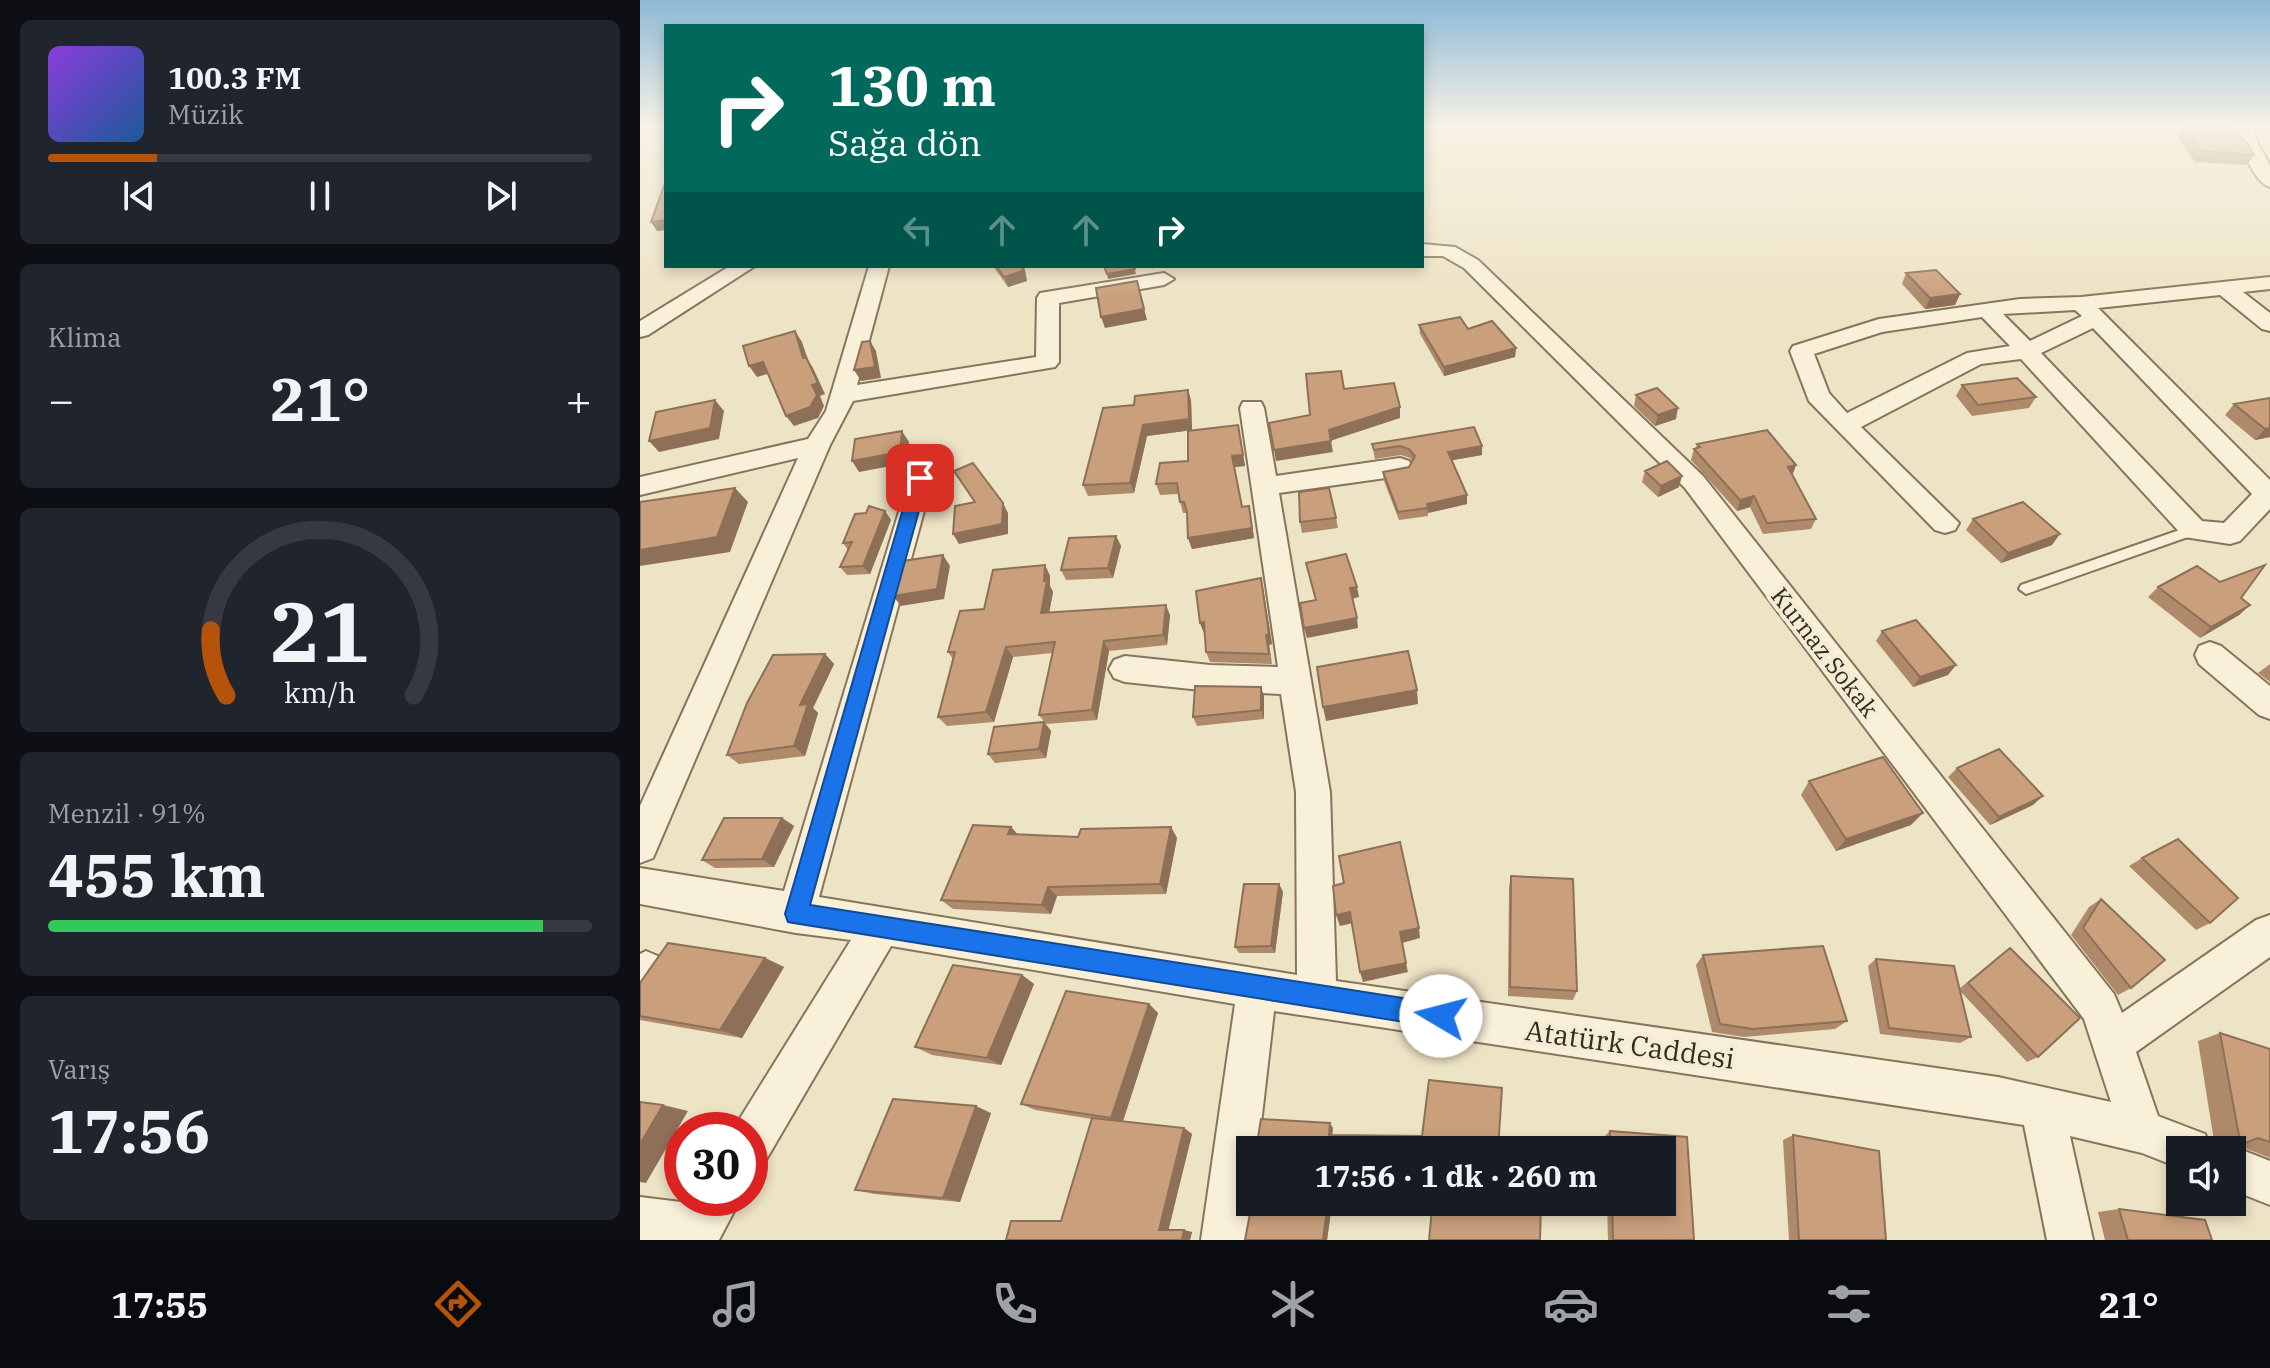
<!DOCTYPE html>
<html lang="tr">
<meta charset="utf-8">
<style>
:root{--surface:#171b24;--page:#20242c;--text:#f1f3f6;--muted:#9ea1a6;--line:#363941;--accent:#b45309}
body{margin:0;font-family:"IBM Plex Serif",serif;background:var(--page);color:var(--text);height:100vh;display:flex;flex-direction:column;font-size:30px;white-space:nowrap}
*{box-sizing:border-box;margin:0}
p{font-size:26px;color:var(--muted)}
.icon{flex:none;width:44px;height:44px;fill:none;stroke:currentColor;stroke-width:2;stroke-linecap:round;stroke-linejoin:round}
.map{position:relative;flex:1;overflow:hidden}
.drawer{display:flex;flex-direction:column;gap:20px;padding:20px;background:#0d0f14;width:640px}
.drawer>*{flex:none}
.banner{position:absolute;left:24px;top:24px;width:760px;height:244px;border-radius:0px;box-shadow:0 4px 12px #0003;background:#00695c;color:#fff;overflow:hidden}
.tools{position:absolute;left:1526px;top:1136px;display:grid;gap:16px}
.tools a{display:grid;place-items:center;width:80px;height:80px;border-radius:0px;background:var(--surface);box-shadow:0 4px 12px #0003;font-size:40px}
.speed{position:absolute;left:24px;top:1112px;display:flex;gap:16px;font-size:40px;font-weight:700;text-align:center}
.speed>*{display:grid;place-content:center;width:104px;height:104px;border-radius:50%;background:var(--surface);box-shadow:0 4px 12px #0003;line-height:1}
.speed .limit{border:12px solid #d22;background:#fff;color:#111}
.pin{position:absolute;display:grid;place-items:center;width:68px;height:68px;color:#fff;margin:-34px;border-radius:16px;box-shadow:0 4px 12px #0006}
.me{position:absolute;width:88px;margin:-44px;rotate:278deg;stroke-linejoin:round;filter:drop-shadow(0 0 6px #0008)}
.turn{display:flex;align-items:center;gap:28px;height:168px;padding:0 32px;font-size:36px}
.turn .icon{width:104px;height:104px;stroke-width:2.5}
.turn b{display:block;font-size:56px;line-height:68px}
.lanes{display:flex;align-items:center;height:76px;padding:0 32px;background:#0003;justify-content:center;gap:40px;direction:ltr}
.lanes .off{opacity:.35}
.big{font-size:60px;font-weight:700;line-height:1.1}
.drawer .widget{flex:1;display:flex;flex-direction:column;justify-content:center;gap:12px;min-width:0;padding:0 28px;border-radius:12px;background:var(--page)}
.drawer .dial{align-items:center;gap:0}
.dial svg{height:208px;overflow:visible;fill:none;stroke:var(--line);stroke-width:7;stroke-linecap:round;text-anchor:middle}
.dial text{fill:var(--text);stroke:none}
.song{display:flex;align-items:center;gap:24px}
.cover{width:96px;height:96px;border-radius:12px;background:linear-gradient(135deg,hsl(270 70% 55%),hsl(210 70% 35%))}
.played{height:8px;border-radius:4px;background:linear-gradient(90deg,var(--accent) 20%,var(--line) 20%)}
.keys{display:flex;justify-content:space-around;direction:ltr}
.heat{display:flex;justify-content:space-between;align-items:center;font-size:44px;direction:ltr}
.charge{height:12px;border-radius:6px;background:linear-gradient(90deg,#34c759 91%,var(--line) 0)}
.trip{position:absolute;left:596px;top:1136px;width:440px;height:80px;border-radius:0px;background:var(--surface);box-shadow:0 4px 12px #0003;font-weight:700;line-height:80px;text-align:center}
.dock{display:flex;height:128px;justify-content:space-around;align-items:center;background:#090b0e;color:var(--muted)}
.dock .icon{width:56px;height:56px}
.dock .active{color:var(--accent)}
.dock b{font-size:36px;color:var(--text)}
main{display:flex;flex:1;min-height:0}
.map>svg:first-child{display:block}
.lines{fill:none;stroke-linecap:round;stroke-linejoin:round}
.lane-casing{stroke:#87755b;stroke-width:4}
.street-casing{stroke:#87755b;stroke-width:4}
.lane{fill:#f8f0d8;fill-rule:evenodd}
.street{fill:#f8f0d8;fill-rule:evenodd}
.wall{fill:#ae8a6b}
.shaded-wall{fill:#8d7057}
.building{fill:#caa07c;stroke:#8d7057;stroke-width:2}
.route{fill:#1a73e8;stroke:#114b97;stroke-width:2}
.labels{text-anchor:middle;dominant-baseline:central;stroke-width:8;stroke-linejoin:round;paint-order:stroke}
.street-label{font-size:24px;fill:#372c1f;stroke:#f4ecd4}
.near-street-label{font-size:28px;fill:#372c1f;stroke:#f4ecd4}
</style>
<main>
<section class="drawer">
<div class="widget">
<div class="song"><i class="cover"></i><div><b>100.3 FM</b><p>Müzik</p></div></div>
<div class="played"></div>
<div class="keys"><svg class="icon" aria-label="previous" viewBox="0 0 24 24"><path d="M18 5L8 12l10 7zM5 5v14"/></svg><svg class="icon" aria-label="pause" viewBox="0 0 24 24"><path d="M8 5v14M16 5v14"/></svg><svg class="icon" aria-label="next" viewBox="0 0 24 24"><path d="M6 5l10 7-10 7zM19 5v14"/></svg></div>
</div>
<div class="widget"><p>Klima</p>
<div class="heat"><a>−</a><b class="big">21°</b><a>+</a></div>
</div>
<div class="widget dial"><svg viewBox="0 0 100 80">
<path d="M14 69A42 42 0 1 1 86 69"/>
<path d="M14 69A42 42 0 0 1 8 44" stroke="#b45309"/>
<text x="50" y="56" font-size="32" font-weight="700">21</text>
<text x="50" y="72" font-size="11">km/h</text>
</svg></div>
<div class="widget"><p>Menzil · 91%</p><b class="big">455 km</b><div class="charge"></div></div>
<div class="widget"><p>Varış</p><b class="big">17:56</b></div>
</section>
<div class="map">
<svg width="1630" height="1240" viewBox="0 0 1630 1240">
<rect width="100%" height="100%" fill="#ede3c5"/>
<g class="lines">
<!-- lane casing -->
<g class="lane-casing">
<path id="lane" d="M1554,525L1560,530L1559,533L1386,594L1379,589L1381,585Z"/>
</g>
<!-- street casing -->
<g class="street-casing">
<path id="street" d="M1596,126H1613L1618,144L1630,165V187C1612,181 1600,144 1596,126Z
M782,244L815,247L838,260L1063,476L1474,994L1482,1013L1616,920L1630,915V957L1496,1052L1518,1116L1565,1134L1571,1150H1540V1168L1502,1153L1430,1136L1453,1240H1407L1384,1125L634,1011L618,1150H610L612,1202L607,1240H561L595,1004L251,946L126,1160L110,1166V1130L94,1128L211,940L156,933L0,904V868L144,891L271,472L280,469L289,472L293,478L179,897L657,975L656,792L641,694L570,691L485,682L474,678L469,669L474,660L485,656L570,665L638,667L600,408L603,402H621L624,408L636,476L760,458L769,461L773,467L769,473L760,476L639,493L690,792L696,981L1358,1077L1471,1102L1444,1019L1045,488L824,268L803,256H782Z
M90,266H115L8,335L0,337V321Z
M229,266H249L217,385L396,357L397,298L400,293L524,273L534,279L524,285L419,303V362L415,367L213,401L190,445L13,858L0,863V806L158,458L0,495V477L168,439L186,411Z
M1630,277V289L1603,292L1630,313V331L1622,329L1580,295L1458,308L1630,480V509L1600,541L1590,544L1544,537L1381,359L1341,364L1221,427L1319,523L1315,530L1305,533L1295,530L1169,401L1150,351L1153,346L1239,319L1380,299L1441,297ZM1435,310L1442,316L1390,341L1363,314ZM1342,317L1370,346L1327,353L1207,413L1189,393L1174,354L1242,332ZM1453,328L1612,494L1584,523L1562,521L1401,353Z
M1570,642L1581,646L1630,686V719L1619,715L1559,664L1555,655L1559,646Z
M6,951L20,957L26,971L14,994L0,1000V954Z
M1592,1146L1630,1161V1205L1592,1190V1150H1582Z
M0,1197L49,1203L52,1198H101L79,1240H0Z"/>
</g>
<!-- lane -->
<use href="#lane" class="lane"/>
<!-- street -->
<use href="#street" class="street"/>
</g>
<!-- wall -->
<path class="wall" d="M1543,127L1614,155L1607,165L1555,162L1537,137Z
M353,266H384L387,281L368,287Z
M1266,273L1320,294L1315,305L1285,309L1262,284Z
M779,325L828,329L876,348L875,357L804,376L780,334Z
M1322,385L1396,397L1389,408L1332,416L1316,396Z
M996,395L1036,419L1015,426L994,406Z
M1630,398V437L1615,440L1585,415L1594,404Z
M551,400L552,430L507,436L494,493L448,496L443,485Z
M598,425L605,466L594,467L603,507L609,506L614,538L552,549L548,538L547,513H543L538,494L520,495L516,484Z
M732,444L842,446V455L812,460L827,504L788,513V516L759,520L744,481L743,472L769,467L772,461L770,458L761,455L735,459Z
M1057,444L1156,465L1152,475L1176,519L1171,529L1123,534L1110,507L1097,511L1051,460L1054,449L1056,448Z
M1005,471L1039,487L1018,497L1002,482Z
M245,511L251,520L230,574L207,575L200,567L208,550L203,543Z
M696,518L698,528L662,533L660,522Z
M1333,519L1412,545L1361,563L1326,530Z
M476,536L481,546L473,578L426,580L421,570Z
M405,565L410,576V586L413,592L409,613L530,615L527,645L469,651L457,720L406,724L399,715L412,653L373,657L354,722L307,726L298,717L313,659L308,652L344,609Z
M1518,587L1601,598L1610,605L1599,615L1560,638L1508,597Z
M623,588L632,644L629,645L632,664L570,662L566,652L565,633H564L560,623Z
M1242,631L1308,675L1273,687L1236,641Z
M185,654L194,664L173,708L178,713L165,756L99,764L87,755Z
M1630,664V682L1618,673Z
M624,696V719L557,726L553,717Z
M404,722L411,731L406,758L355,763L348,754Z
M1317,768L1393,805L1350,825L1308,777Z
M1169,781L1271,825L1196,851L1161,795Z
M142,818L154,826L134,867L75,868L62,860Z
M371,827L378,835L438,837L531,827L537,838L526,894L417,896L411,914L313,909L301,900Z
M1502,858L1570,923L1556,930L1489,866Z
M871,876L937,991L933,1000L868,996L869,888Z
M639,884L643,892L635,953H599L595,947Z
M1461,899L1491,988L1478,995L1431,935L1449,907Z
M1370,948L1398,1057L1387,1062L1320,991L1331,1037L1320,1043L1240,1034L1228,966L1236,959L1319,989L1360,955Z
M1063,955L1207,1021L1195,1029L1104,1037L1072,1032L1056,965Z
M125,958L144,967L102,1038L0,1020V983Z
M382,975L394,984L361,1065L292,1055L275,1047Z
M509,1004L518,1013L483,1121L544,1128L552,1134L528,1230L552,1232L550,1240H366L421,1221L452,1119L395,1110L381,1104Z
M1580,1033L1630,1049V1158L1597,1145L1580,1148L1575,1147L1558,1041Z
M351,1113L320,1202L234,1194L215,1190Z
M970,1131L1047,1137L1054,1240H968L967,1202H1022V1150H965V1136Z
M1153,1135L1246,1240H1149L1143,1140Z
M902,1202L792,1212L691,1211L687,1240H605L611,1208Z
M1479,1209L1572,1240H1465L1458,1212Z"/>
<!-- shaded-wall -->
<path class="shaded-wall" d="M26,220V230L17,231L11,222Z
M382,266H384L387,281L368,287L364,277Z
M494,266L496,274L468,279L467,274Z
M497,281L507,320L465,328L461,317Z
M1320,294L1315,305L1285,309L1290,298Z
M155,331L162,342L168,360L173,368L185,394L180,396L184,406L178,418L154,426L146,416L172,385Z
M230,341L236,351L241,378L221,381L214,370Z
M876,348L875,357L804,376V367Z
M123,362L131,373L117,377L109,366Z
M548,390L551,400L552,430L507,436L494,493L490,483L503,425Z
M75,400L84,411L79,439L19,452L9,441Z
M760,407V418L690,441L689,430Z
M1038,408L1036,419L1015,426L1018,415Z
M598,425L605,466L594,467L592,456Z
M1630,428V437L1615,440L1625,429Z
M262,431L269,442L267,463L219,472L212,461Z
M691,441L693,452L636,461L634,450Z
M842,446V455L808,461V452Z
M1156,465L1152,476L1148,467Z
M1042,476L1039,487L1018,497L1021,486Z
M95,488L108,502L90,552L0,566V550Z
M827,495V504L788,513L787,504Z
M1114,496L1110,507L1097,511L1100,500Z
M363,503L368,513V534L319,544L313,534Z
M609,506L614,538L552,549L548,538Z
M245,511L251,520L230,574L223,566Z
M1420,534L1412,545L1361,563L1368,553Z
M476,536L481,546L473,578L468,568Z
M303,555L310,566L304,599L261,606L253,596Z
M405,565L410,576V586L413,592L407,624L401,613Z
M621,578L623,588L632,644L629,645L632,664L626,635Z
M717,587L719,597L712,599L710,588Z
M526,605L530,615L527,645L523,635Z
M1610,605L1599,615L1560,638L1571,627Z
M717,618L718,628L667,638L664,628Z
M564,622L568,632L564,633L560,623Z
M464,641L469,651L457,720L452,710Z
M366,647L373,657L354,722L346,712Z
M185,654L194,664L173,708L178,713L165,756L154,746L160,705Z
M1316,665L1308,675L1273,687L1280,677Z
M621,687L624,696V719L621,710Z
M777,690L778,704L686,721L683,707Z
M404,722L411,731L406,758L399,749Z
M1403,796L1393,805L1350,825L1359,817Z
M1283,813L1271,825L1196,851L1206,839Z
M142,818L154,826L134,867L122,859Z
M371,827L380,837L368,834Z
M531,827L537,838L526,894L520,884Z
M639,884L643,892L635,953L631,946Z
M408,887L417,896L411,914L402,905Z
M710,912L713,923L700,926L696,915Z
M779,928L780,938L762,943L760,932Z
M125,958L144,967L102,1038L80,1030Z
M766,963L768,972L723,982L720,972Z
M382,975L394,984L361,1065L347,1058Z
M509,1004L518,1013L482,1124L471,1118Z
M23,1105L48,1111L6,1183L0,1182V1144Z
M336,1106L351,1113L320,1202L303,1198Z
M690,1123L693,1128L692,1139L689,1135Z
M544,1128L552,1134L528,1232L519,1230Z
M687,1209L691,1211L687,1240H683Z
M544,1230L552,1232L550,1240H542Z"/>
<!-- building -->
<path class="building" d="M1543,127H1589L1608,144L1614,155L1562,151Z
M26,185V220L11,222L24,186Z
M356,266H382L383,271L364,277Z
M464,266H494L495,269L467,274Z
M1296,270L1320,294L1290,298L1266,273Z
M497,281L504,309L461,317L456,288Z
M820,317L828,329L852,321L876,348L804,367L779,325Z
M155,331L163,358L166,357L178,383L172,385L177,395L170,407L146,416L123,362L109,366L103,346Z
M230,341L235,367L214,370L222,342Z
M701,371L704,389L754,383L760,407L689,430L691,441L634,450L629,423L670,415L666,374Z
M1377,378L1396,397L1338,405L1322,385Z
M1017,388L1038,408L1018,415L996,395Z
M548,390L549,419L503,425L490,483L443,485L463,408L494,405L495,396Z
M1630,398V428L1625,429L1594,404Z
M75,400L70,428L9,441L16,412Z
M598,425L603,455L592,456L602,507L609,506L612,528L548,538L547,512L544,502H540L537,483L516,484L520,463L548,461V431Z
M834,427L842,446L808,452L827,495L787,504L788,508L758,512L743,472L769,467L775,456L769,449L760,446L734,450L732,444Z
M1127,430L1156,465L1148,467L1176,519L1127,523L1114,496L1100,500L1054,449L1060,447L1057,444Z
M262,431L260,452L212,461L215,439Z
M1027,461L1042,476L1021,486L1005,471Z
M333,463L363,503L362,524L313,534L315,506L335,502L314,471Z
M95,488L77,537L0,550V502Z
M689,488L696,518L660,522L659,492Z
M1383,502L1420,534L1368,553L1333,519Z
M229,506L245,511L223,566L200,567L212,542L203,543L215,514L226,513Z
M476,536L468,568L421,570L429,538Z
M706,554L717,587L710,588L717,618L664,628L660,603L676,600L666,563Z
M303,555L297,589L253,596L263,561Z
M405,565L404,581H407L401,613L526,605L523,635L464,641L452,710L399,715L415,642L366,647L346,712L298,717L315,652H308L320,611L344,609L353,570Z
M1625,565L1601,598L1610,605L1571,627L1518,587L1557,566L1580,582Z
M621,578L629,634L626,635L629,654L566,652L564,622L560,623L556,591Z
M1276,620L1316,665L1280,677L1242,631Z
M768,651L777,690L683,707L677,667Z
M185,654L160,705L168,704L154,746L87,755L107,703L133,655Z
M555,686L621,687V710L553,717Z
M404,722L399,749L348,754L354,727Z
M1359,749L1403,796L1359,817L1317,768Z
M1243,757L1283,813L1206,839L1169,781Z
M84,818H142L122,859L62,860Z
M333,825L371,827L368,834L438,837L441,829L531,827L520,884L408,887L402,905L301,900Z
M1538,839L1598,898L1570,923L1502,858Z
M760,842L779,928L760,932L766,963L720,972L710,912L696,915L693,886L704,883L699,856Z
M871,876L933,879L937,991L870,987Z
M604,884H639L631,946L595,947Z
M1461,899L1525,960L1491,988L1443,928Z
M28,943L125,958L80,1030L0,1016V983Z
M1183,946L1207,1021L1113,1029L1080,1024L1063,955Z
M1370,948L1440,1018L1398,1057L1328,983Z
M1236,959L1314,966L1331,1037L1249,1028Z
M313,965L382,975L347,1058L275,1047Z
M426,991L509,1004L471,1118L381,1104Z
M1580,1033L1630,1049V1142L1618,1138L1605,1143L1600,1141Z
M789,1080L862,1088L858,1150H616L621,1119L690,1123L689,1135L782,1136Z
M253,1099L336,1106L303,1198L215,1190Z
M0,1102L23,1105L0,1144Z
M452,1118L544,1128L519,1230H544L542,1240H366L371,1221H421Z
M970,1131L1047,1137L1054,1240H973L972,1202H1022V1150H970Z
M1153,1135L1239,1151L1246,1240H1159Z
M610,1202H901L900,1240H789L792,1209H687L683,1240H605L611,1208Z
M1479,1209L1565,1220L1572,1240H1488Z"/>
<!-- sky -->
<linearGradient id="sky" x2="0" y2="1"><stop stop-color="#8db9d6"/><stop offset="0.42" stop-color="#f7f2e5"/><stop offset="1" stop-color="#f7f2e5" stop-opacity="0"/></linearGradient>
<rect width="1630" height="300" fill="url(#sky)"/>
<!-- route -->
<path class="route" d="M280,472L288,478L170,905L801,1004L810,1008L813,1016L810,1025L801,1028L148,922L145,914L272,478Z"/>
<g class="labels">
<!-- street labels -->
<g class="street-label">
<text transform="translate(1185 652) rotate(52)">Kurnaz Sokak</text>
</g>
<!-- near-street labels -->
<g class="near-street-label">
<text transform="translate(990 1044) rotate(8)">Atatürk Caddesi</text>
</g>
</g>
</svg>
<div class="tools">
<a><svg class="icon" aria-label="sound" viewBox="0 0 24 24"><path d="M4 9h4l5-4v14l-5-4H4zM17 9q2 3 0 6"/></svg></a>
</div>
<div class="speed"><div class="limit">30</div></div>
<div class="pin" style="left:280px;top:478px;background:#d93025"><svg class="icon" aria-label="arrive" viewBox="0 0 24 24"><path d="M6 21V4h12l-3 4 3 4H6"/></svg></div>
<svg class="me" style="left:801px;top:1016px" viewBox="-20 -20 40 40"><circle r="19" fill="#fff"/><path d="M0-13L10 11 0 6-10 11z" fill="#1a73e8"/></svg>
<div class="trip">17:56 · 1 dk · 260 m</div>
<div class="banner">
<div class="turn"><svg class="icon" aria-label="right" viewBox="0 0 24 24"><path d="M7 20v-9h11M14 6l5 5-5 5"/></svg><div><b>130 m</b>Sağa dön</div></div>
<div class="lanes"><svg class="icon off" aria-label="left" viewBox="0 0 24 24"><path d="M17 20v-9H6M10 6l-5 5 5 5"/></svg><svg class="icon off" aria-label="ahead" viewBox="0 0 24 24"><path d="M12 20V5M6 11l6-6 6 6"/></svg><svg class="icon off" aria-label="ahead" viewBox="0 0 24 24"><path d="M12 20V5M6 11l6-6 6 6"/></svg><svg class="icon" aria-label="right" viewBox="0 0 24 24"><path d="M7 20v-9h11M14 6l5 5-5 5"/></svg></div>
</div>
</div>
</main>
<nav class="dock">
<b>17:55</b>
<svg class="icon active" aria-label="directions" viewBox="0 0 24 24"><path d="M12 3l9 9-9 9-9-9zM9 14v-3h6M13 9l2 2-2 2"/></svg>
<svg class="icon" aria-label="music" viewBox="0 0 24 24"><path d="M9 18V5l10-2v13"/><circle cx="6" cy="18" r="3"/><circle cx="16" cy="16" r="3"/></svg>
<svg class="icon" aria-label="phone" viewBox="0 0 24 24"><path d="M5 4h4l2 5-3 2q2 4 5 5l2-3 5 2v4C11 20 4 13 5 4z"/></svg>
<svg class="icon" aria-label="climate" viewBox="0 0 24 24"><path d="M12 3v18M4 7l16 10M4 17L20 7"/></svg>
<svg class="icon" aria-label="car" viewBox="0 0 24 24"><path d="M5 17H2v-5l4-1 3-4h7l3 4 3 1v5h-3M9 17h6M6 11h13"/><circle cx="7" cy="17" r="2"/><circle cx="17" cy="17" r="2"/></svg>
<svg class="icon" aria-label="filters" viewBox="0 0 24 24"><path d="M4 7h16M4 17h16"/><circle cx="9" cy="7" r="2"/><circle cx="15" cy="17" r="2"/></svg>
<b>21°</b>
</nav>
